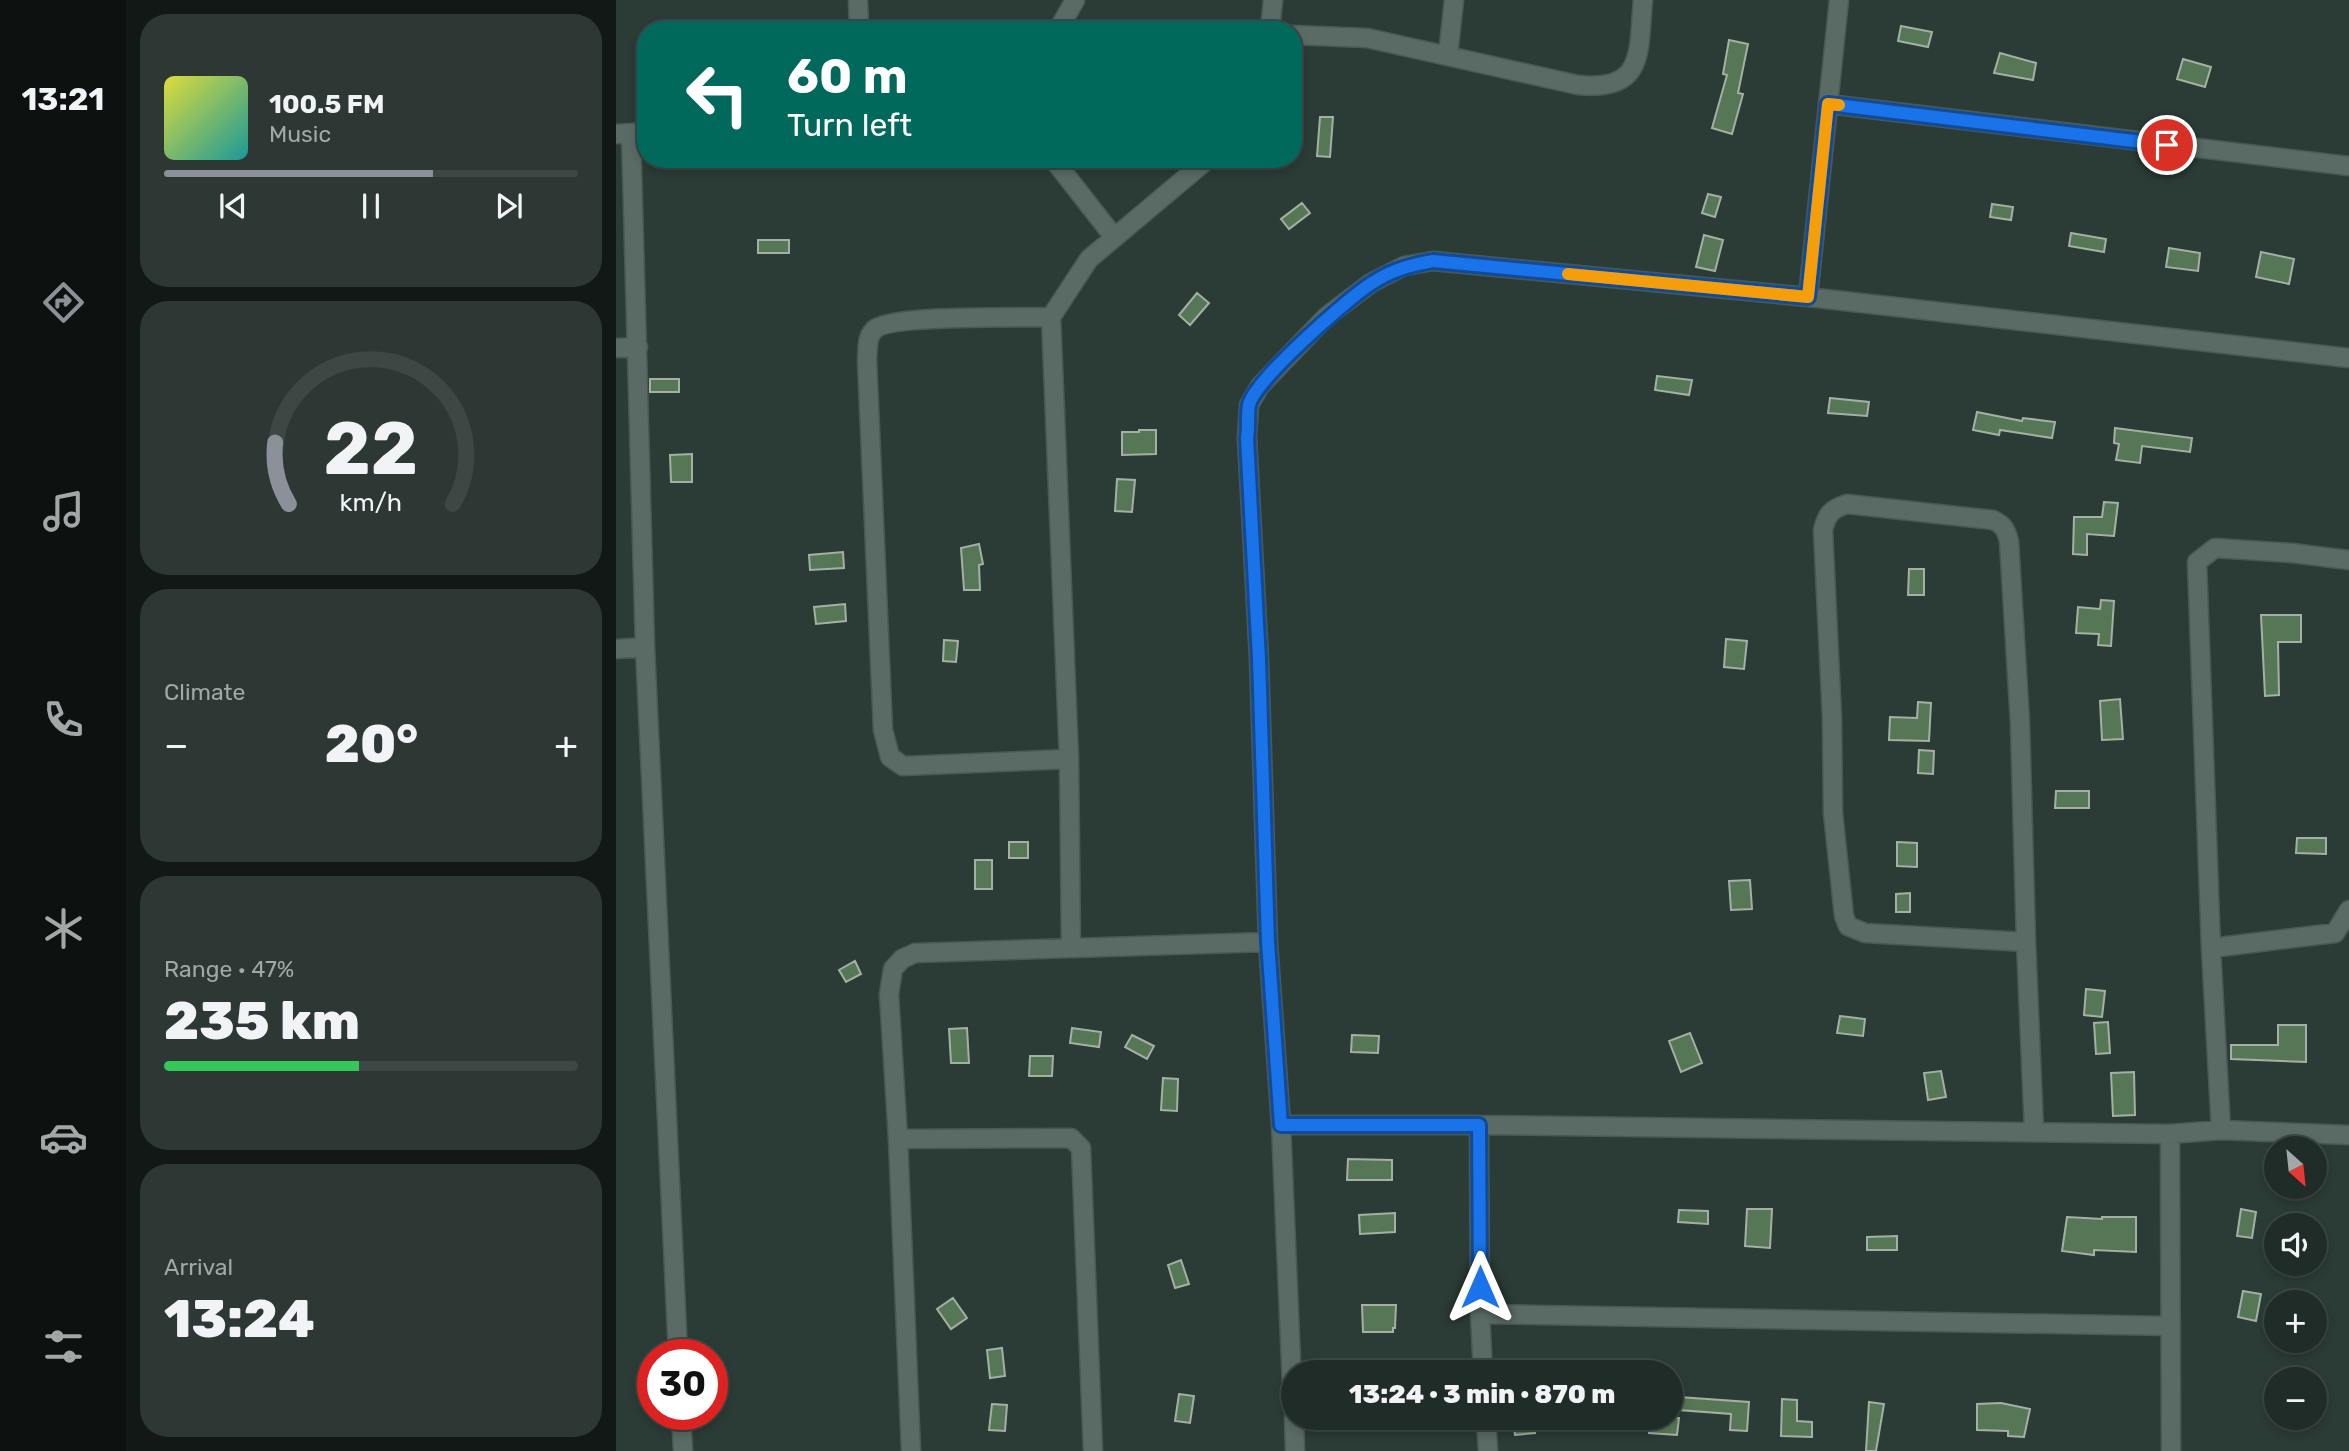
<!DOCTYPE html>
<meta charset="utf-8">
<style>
:root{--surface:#202c28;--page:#2d3834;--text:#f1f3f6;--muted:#a2a7a8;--line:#3d4845;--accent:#8c9099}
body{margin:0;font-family:Rubik,sans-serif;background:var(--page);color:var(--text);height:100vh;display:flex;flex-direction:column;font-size:26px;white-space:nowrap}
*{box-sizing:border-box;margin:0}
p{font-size:23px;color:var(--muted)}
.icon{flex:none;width:38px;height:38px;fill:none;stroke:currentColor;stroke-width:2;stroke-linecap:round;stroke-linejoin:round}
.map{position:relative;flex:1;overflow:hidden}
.sheet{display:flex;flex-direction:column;gap:14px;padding:14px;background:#121816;width:490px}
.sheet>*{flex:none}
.banner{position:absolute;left:21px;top:21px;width:665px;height:147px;border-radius:28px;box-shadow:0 4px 10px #0003,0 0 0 2px var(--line);background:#00695c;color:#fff;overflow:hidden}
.needle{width:46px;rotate:153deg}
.buttons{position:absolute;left:1648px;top:1136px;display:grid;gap:14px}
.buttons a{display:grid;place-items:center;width:63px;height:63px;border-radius:50%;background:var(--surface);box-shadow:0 4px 10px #0003,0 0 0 2px var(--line);font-size:35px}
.speed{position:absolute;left:21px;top:1339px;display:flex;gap:14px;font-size:35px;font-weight:700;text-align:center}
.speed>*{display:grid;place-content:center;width:91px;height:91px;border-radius:50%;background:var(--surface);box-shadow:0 4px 10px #0003,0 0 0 2px var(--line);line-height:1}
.speed .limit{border:10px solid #d22;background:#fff;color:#111}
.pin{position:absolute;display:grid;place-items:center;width:60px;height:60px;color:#fff;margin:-30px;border:4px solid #fff;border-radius:50%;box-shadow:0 2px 7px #0007}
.me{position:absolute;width:77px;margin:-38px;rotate:0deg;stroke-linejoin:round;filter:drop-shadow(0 0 5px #0008)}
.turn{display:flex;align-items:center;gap:24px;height:147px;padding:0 35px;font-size:32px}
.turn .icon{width:91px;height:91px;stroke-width:2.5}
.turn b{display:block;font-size:49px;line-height:60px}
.big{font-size:52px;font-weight:800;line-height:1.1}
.sheet .card{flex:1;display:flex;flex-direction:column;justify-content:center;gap:10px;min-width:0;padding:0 24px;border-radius:28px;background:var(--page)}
.sheet .dial{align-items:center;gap:0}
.dial svg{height:182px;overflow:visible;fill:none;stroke:var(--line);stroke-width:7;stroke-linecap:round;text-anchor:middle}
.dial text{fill:var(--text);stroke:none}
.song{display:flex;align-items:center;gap:21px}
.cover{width:84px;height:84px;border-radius:10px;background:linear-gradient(135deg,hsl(60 70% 55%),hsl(180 70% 35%))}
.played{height:7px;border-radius:4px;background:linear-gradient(90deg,var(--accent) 65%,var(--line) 65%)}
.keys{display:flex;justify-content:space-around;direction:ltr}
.heat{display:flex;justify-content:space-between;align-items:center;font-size:38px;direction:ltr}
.charge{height:10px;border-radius:5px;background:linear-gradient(90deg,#34c759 47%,var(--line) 0)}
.trip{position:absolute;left:665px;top:1360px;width:402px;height:70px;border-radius:35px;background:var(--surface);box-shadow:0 4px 10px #0003,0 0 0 2px var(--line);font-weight:800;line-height:70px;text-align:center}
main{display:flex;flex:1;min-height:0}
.dock{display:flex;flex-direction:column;width:126px;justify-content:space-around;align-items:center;background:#0d1210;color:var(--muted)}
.dock .icon{width:49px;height:49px}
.dock .active{color:var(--accent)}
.dock b{font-size:32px;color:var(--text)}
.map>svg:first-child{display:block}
.building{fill:#567756;stroke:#a4b0a4;stroke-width:2}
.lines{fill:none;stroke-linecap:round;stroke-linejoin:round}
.street-casing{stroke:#4a5853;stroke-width:21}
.street{stroke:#596b64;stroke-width:18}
.route-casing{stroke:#114b97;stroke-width:18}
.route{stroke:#1a73e8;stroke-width:12}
.slow{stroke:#f59e0b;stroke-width:12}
</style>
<main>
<nav class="dock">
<b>13:21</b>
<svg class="icon active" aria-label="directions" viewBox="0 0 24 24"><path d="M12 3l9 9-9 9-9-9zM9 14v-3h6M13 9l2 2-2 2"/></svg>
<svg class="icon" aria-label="music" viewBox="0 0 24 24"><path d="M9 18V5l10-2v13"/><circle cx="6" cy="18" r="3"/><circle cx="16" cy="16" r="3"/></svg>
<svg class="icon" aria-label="phone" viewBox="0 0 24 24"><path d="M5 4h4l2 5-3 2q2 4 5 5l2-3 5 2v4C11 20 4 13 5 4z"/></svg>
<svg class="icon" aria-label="climate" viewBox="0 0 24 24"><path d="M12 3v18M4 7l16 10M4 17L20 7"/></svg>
<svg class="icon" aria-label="car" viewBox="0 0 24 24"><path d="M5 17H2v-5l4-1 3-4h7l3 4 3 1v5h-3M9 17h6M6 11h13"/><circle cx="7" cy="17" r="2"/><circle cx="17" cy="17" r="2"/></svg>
<svg class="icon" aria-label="filters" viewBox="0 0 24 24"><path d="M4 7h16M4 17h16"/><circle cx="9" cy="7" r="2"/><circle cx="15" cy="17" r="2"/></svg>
</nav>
<section class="sheet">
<div class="card">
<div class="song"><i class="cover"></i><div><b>100.5 FM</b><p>Music</p></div></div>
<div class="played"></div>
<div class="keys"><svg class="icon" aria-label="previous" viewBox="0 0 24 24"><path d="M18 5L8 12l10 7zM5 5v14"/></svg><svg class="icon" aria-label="pause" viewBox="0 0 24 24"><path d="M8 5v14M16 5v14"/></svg><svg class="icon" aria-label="next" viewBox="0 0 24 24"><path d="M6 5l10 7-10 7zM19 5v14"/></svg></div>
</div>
<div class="card dial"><svg viewBox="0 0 100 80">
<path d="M14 69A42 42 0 1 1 86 69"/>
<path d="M14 69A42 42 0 0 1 8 42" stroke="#8c9099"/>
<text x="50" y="56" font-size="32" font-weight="700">22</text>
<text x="50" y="72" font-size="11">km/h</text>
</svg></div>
<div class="card"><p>Climate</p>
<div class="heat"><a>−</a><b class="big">20°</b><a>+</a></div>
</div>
<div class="card"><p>Range · 47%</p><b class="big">235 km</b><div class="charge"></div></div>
<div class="card"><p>Arrival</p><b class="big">13:24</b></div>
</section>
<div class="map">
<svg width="1733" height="1451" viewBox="0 0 1733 1451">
<rect width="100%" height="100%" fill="#2b3b35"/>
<!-- building -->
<path class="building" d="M1285,26L1316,32L1312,47L1282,41Z
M1113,40L1132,44L1122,93L1127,94L1116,134L1096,128L1111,75L1107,74Z
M1384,53L1420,63L1417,80L1378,73Z
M1567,59L1595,67L1589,87L1561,79Z
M704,117H717L714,157L701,156Z
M1092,194L1105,197L1099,217L1086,213Z
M686,203L694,213L673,229L665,219Z
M1376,204L1397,207L1395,220L1374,217Z
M1455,233L1490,239L1488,252L1453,246Z
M1088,235L1107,240L1099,271L1080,267Z
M142,240H173V253H142Z
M1553,248L1584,253L1582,271L1550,267Z
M1645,252L1678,259L1673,284L1640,277Z
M581,293L593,303L574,325L563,315Z
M1041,376L1076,380L1073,395L1039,390Z
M34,379H63V392H34Z
M1214,398L1253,402L1251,416L1212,413Z
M1361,412L1406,421L1407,418L1439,422L1436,438L1384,430L1383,435L1357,430Z
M1499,428L1576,438L1574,452L1526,446L1524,463L1500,460L1503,444L1498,443Z
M523,430H540V454L506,455V432H523Z
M76,454V482H55L54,455Z
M501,479L519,480L516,512L499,511Z
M1488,502L1502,503L1498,536L1471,534V555L1457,554L1458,517H1486Z
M363,544L367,564L363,565L364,590H348L345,548Z
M227,552L228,568L194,570L193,555Z
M1293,569H1308V595H1292Z
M1485,600L1498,601L1495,646L1482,645L1483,634L1460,633L1462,607L1484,609Z
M229,604L230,621L200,624L198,607Z
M1645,615H1685V642H1662L1663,695L1649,696Z
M1110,639L1131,641L1128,669L1108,667Z
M328,640L342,641L340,662L327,661Z
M1504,699L1507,739L1486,740L1484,701Z
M1302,702L1315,703L1313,741L1273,740L1274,717L1301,718Z
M1303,750L1318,751L1317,774L1302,773Z
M1440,791H1473V808H1439Z
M1681,838H1710V854L1680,853Z
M393,842H412V858H393Z
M1281,842L1301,843V867L1281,866Z
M359,860H376V889H359Z
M1134,880L1136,909L1115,910L1113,881Z
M1294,893V912H1280V894Z
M239,961L245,974L230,982L223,970Z
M1470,989L1489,991L1486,1017L1468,1015Z
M1224,1016L1249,1019L1247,1036L1221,1033Z
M1492,1022L1494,1053L1480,1054L1478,1023Z
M1662,1025H1690V1062L1615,1059V1045H1662Z
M351,1028L353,1063H335L333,1029Z
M456,1028L485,1032L483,1047L454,1043Z
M1074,1033L1086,1063L1065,1072L1053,1041Z
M516,1035L538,1046L531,1059L509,1047Z
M736,1035L763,1036L762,1053L735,1052Z
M414,1056H437L436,1076H413Z
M1325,1071L1330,1097L1312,1100L1308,1073Z
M1518,1072L1519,1115L1497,1116L1495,1073Z
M547,1078L562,1079L561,1111L545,1110Z
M732,1159L776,1160V1180H731Z
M1131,1209H1156L1154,1248L1129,1246Z
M1625,1209L1640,1212L1636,1238L1621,1236Z
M1063,1210L1092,1211V1224L1062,1222Z
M779,1213V1232L744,1234L743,1215Z
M1451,1217L1486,1219V1217H1520V1252L1478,1250V1255L1446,1251Z
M1281,1236V1250H1251V1237Z
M565,1260L573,1284L559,1288L552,1265Z
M1627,1291L1645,1294L1640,1321L1622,1317Z
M337,1298L351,1318L335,1329L321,1309Z
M746,1305H780L779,1328H777V1332H747Z
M386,1348L389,1376L374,1378L371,1350Z
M563,1394L578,1396L574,1423L559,1421Z
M1063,1397L1133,1402L1131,1431L1114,1430L1115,1414L1062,1410Z
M1166,1399L1181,1400V1421L1196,1422V1437L1165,1436Z
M1253,1402L1268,1404L1260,1451H1250Z
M1385,1403L1414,1409L1408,1437L1392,1436V1431L1361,1430V1404Z
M376,1404L391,1405L389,1431L373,1430Z
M897,1418H918L919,1433L899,1435Z
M1034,1418H1063L1061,1435L1033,1433Z"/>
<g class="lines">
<!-- street casing -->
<g class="street-casing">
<path id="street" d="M242,0L243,30
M442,30L459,0
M654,30L657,0
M677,35L751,38L962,85C1030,92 1022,51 1027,0
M832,55L838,0
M1212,104L1733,166
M15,133L29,647L62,1354
M0,134L30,132
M437,159L498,237
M1192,297L1223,0
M435,317C407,318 273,314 258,330C250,338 252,350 251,360L267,730L274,757L287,766L453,759
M0,348L22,347
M0,649L29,647
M1410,942L1249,933L1232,926L1228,916L1217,813L1216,718L1207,530C1211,514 1215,509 1231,504L1377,520C1388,525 1390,530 1393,541L1404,723L1410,942L1418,1131
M455,947L453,759L435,317L473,259L592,159
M1595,948L1719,933L1733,910
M665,1125H863L1554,1134L1605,1130L1733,1135
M863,1125L864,1314L867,1372
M1605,1130L1595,948L1581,562L1599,548L1676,553L1733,560
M1554,1134L1555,1451
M282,1139L455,1138L465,1148L477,1451
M864,1314L1554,1326
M677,1409L665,1125L652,942L643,659L631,438L633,405L644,386L710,317L755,283L788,266L817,261L1192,297L1733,358
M65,1414L67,1451
M678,1418L679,1451
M870,1418L872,1451
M295,1451L282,1139L273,994L277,969L286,959L299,953L652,942"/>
</g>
<!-- street -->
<use href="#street" class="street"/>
</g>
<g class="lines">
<!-- route casing -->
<g class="route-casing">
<path id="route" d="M864,1287L863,1125H665L652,942L643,659L631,438C633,427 631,415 633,405C639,380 732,298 756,283C776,270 794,265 817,261L1192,297L1212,104L1551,145"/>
</g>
<!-- route -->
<use href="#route" class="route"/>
<!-- slow -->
<path class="slow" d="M952,274L1192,297L1212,104L1223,105"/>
</g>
</svg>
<div class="buttons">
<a><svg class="needle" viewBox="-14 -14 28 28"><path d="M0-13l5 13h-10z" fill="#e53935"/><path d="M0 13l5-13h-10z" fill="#a2a7a8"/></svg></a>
<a><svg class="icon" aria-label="sound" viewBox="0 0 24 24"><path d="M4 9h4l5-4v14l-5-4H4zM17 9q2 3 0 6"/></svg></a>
<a>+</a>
<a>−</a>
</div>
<div class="speed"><div class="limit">30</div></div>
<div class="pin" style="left:1551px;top:145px;background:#d93025"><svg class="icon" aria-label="arrive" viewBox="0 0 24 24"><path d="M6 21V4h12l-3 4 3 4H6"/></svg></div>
<svg class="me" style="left:864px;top:1287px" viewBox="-20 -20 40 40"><path d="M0-17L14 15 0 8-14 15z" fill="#1a73e8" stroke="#fff" stroke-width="4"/></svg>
<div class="trip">13:24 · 3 min · 870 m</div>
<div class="banner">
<div class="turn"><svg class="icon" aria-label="left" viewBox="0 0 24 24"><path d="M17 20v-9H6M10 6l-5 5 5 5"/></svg><div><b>60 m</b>Turn left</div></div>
</div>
</div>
</main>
